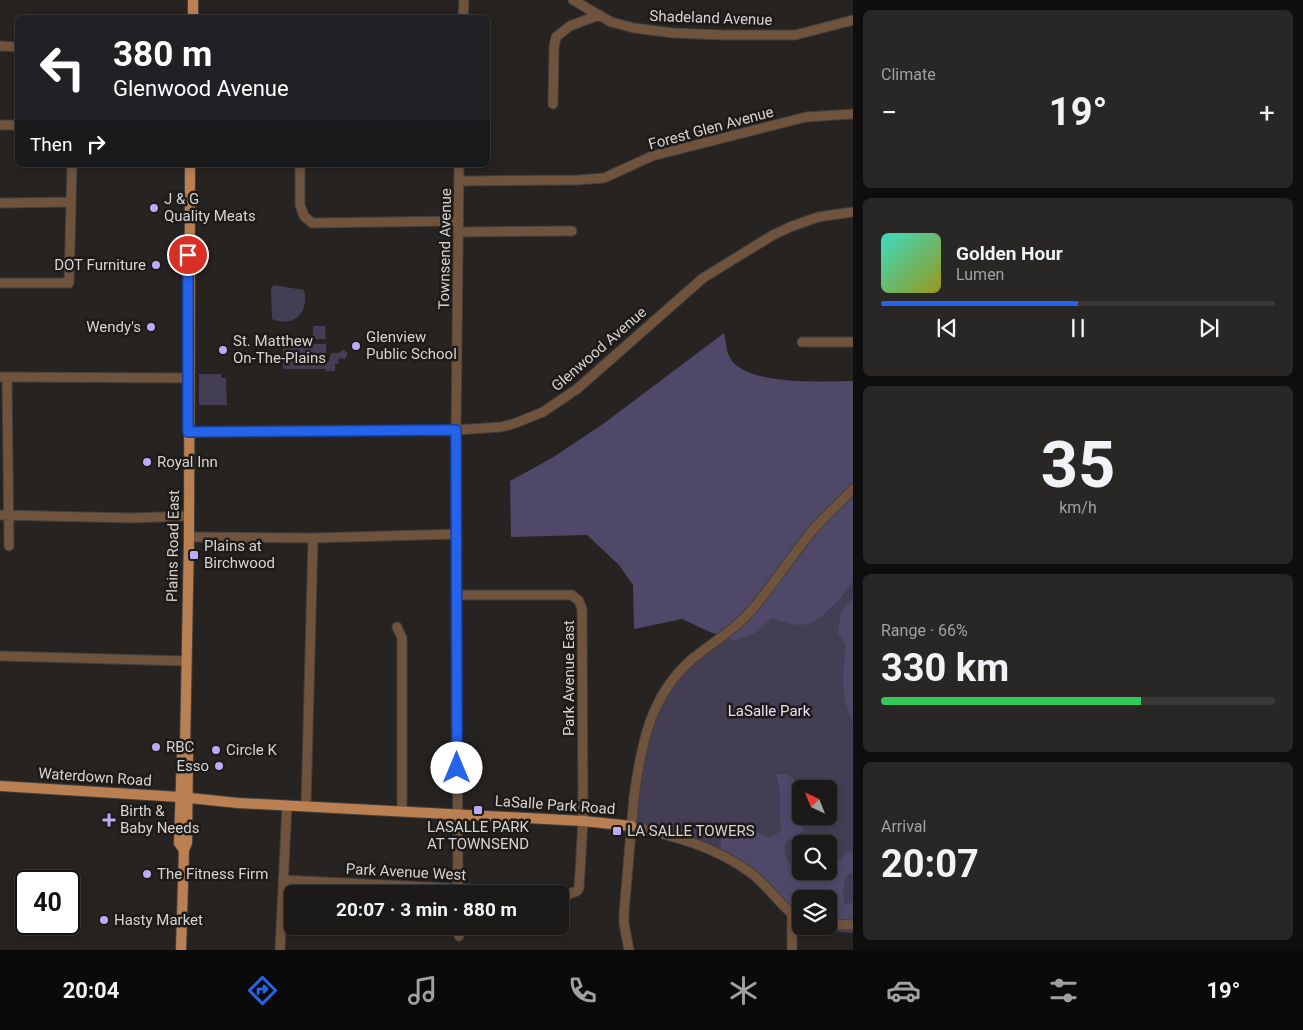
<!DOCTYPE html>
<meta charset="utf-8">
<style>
:root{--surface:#1c1a19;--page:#292726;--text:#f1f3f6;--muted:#a0a1a2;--line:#3a3838;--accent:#2563eb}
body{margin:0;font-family:Roboto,sans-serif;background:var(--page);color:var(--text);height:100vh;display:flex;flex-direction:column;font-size:19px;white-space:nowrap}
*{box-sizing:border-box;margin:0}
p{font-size:16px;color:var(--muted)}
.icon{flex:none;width:28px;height:28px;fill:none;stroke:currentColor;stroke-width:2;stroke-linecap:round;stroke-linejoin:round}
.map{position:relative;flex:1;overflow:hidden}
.details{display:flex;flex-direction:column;gap:10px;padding:10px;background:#0f0e0e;width:450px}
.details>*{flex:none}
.guide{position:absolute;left:15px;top:15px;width:475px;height:152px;border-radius:8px;box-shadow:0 2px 8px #0003,0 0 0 1px var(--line);background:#202124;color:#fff;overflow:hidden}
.needle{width:32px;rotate:317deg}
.buttons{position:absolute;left:792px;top:780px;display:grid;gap:10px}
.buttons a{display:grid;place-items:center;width:45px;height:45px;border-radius:8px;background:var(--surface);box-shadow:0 2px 8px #0003,0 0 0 1px var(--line);font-size:25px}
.speed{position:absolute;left:15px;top:870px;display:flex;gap:10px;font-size:25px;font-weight:700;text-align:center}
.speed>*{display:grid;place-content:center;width:65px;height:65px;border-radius:50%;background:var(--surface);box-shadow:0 2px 8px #0003,0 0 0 1px var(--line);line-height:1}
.speed .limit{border:2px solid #111;border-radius:8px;background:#fff;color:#111}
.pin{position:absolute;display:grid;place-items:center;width:42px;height:42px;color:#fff;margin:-21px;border:2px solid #fff;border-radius:50%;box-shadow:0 1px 5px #0007}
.me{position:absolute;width:55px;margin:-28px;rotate:0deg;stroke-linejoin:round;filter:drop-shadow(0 0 4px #0008)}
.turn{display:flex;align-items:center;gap:18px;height:105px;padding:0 15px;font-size:22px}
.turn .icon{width:65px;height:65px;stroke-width:2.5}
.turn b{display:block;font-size:35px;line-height:42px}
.then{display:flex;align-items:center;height:48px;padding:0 15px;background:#0003;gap:10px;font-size:19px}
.big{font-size:38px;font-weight:700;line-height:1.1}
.details .widget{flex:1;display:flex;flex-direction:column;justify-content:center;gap:8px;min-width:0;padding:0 18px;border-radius:8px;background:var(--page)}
.details .dial{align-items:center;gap:0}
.dial b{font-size:65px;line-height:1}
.song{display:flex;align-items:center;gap:15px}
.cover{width:60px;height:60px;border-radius:8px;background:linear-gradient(135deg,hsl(170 70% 55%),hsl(60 70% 35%))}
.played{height:5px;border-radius:2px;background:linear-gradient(90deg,var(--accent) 50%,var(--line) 50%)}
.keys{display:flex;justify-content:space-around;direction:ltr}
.heat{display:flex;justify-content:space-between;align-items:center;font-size:28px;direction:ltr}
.charge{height:8px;border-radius:4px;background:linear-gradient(90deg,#34c759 66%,var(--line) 0)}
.trip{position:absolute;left:284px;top:885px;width:285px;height:50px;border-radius:8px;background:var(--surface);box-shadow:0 2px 8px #0003,0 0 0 1px var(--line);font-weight:700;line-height:50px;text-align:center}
.menu{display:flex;height:80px;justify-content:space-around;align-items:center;background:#0b0a0a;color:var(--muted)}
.menu .icon{width:35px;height:35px}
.menu .current{color:var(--accent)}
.menu b{font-size:22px;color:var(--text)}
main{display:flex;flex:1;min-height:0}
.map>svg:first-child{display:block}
.green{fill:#433e53;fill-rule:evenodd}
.forest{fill:#4f4868}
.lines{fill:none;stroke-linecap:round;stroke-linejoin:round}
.minor-casing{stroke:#423f3d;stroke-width:11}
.major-casing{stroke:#423f3d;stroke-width:12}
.minor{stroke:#6f533d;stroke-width:9}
.major{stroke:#ba8052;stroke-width:10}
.route-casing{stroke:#184099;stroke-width:12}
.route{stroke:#2563eb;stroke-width:9}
.poi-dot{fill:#bcaaf6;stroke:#1d1a17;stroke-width:2}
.labels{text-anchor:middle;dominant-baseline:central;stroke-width:5;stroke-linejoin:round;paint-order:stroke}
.street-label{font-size:15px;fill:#d6d4d2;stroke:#1d1a17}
.poi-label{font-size:15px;fill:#d6d4d2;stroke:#1d1a17;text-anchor:start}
.park-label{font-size:15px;fill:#e5e0f8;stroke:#1d1a17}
</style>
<main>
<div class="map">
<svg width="853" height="950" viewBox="0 0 853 950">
<rect width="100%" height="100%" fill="#262321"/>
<!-- green -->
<path class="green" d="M274,285L304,290C310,313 293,328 272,319L271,288Z
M313,326H325L326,339H313Z
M283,344H326V364L329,361L331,353H338L343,350L347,352V355L345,359L339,358L338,364H335V371H326V369H283Z
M199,374H221V378H226L227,405H199Z
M853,493V933L800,928L801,915L763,879L636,821C639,785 646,736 661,703C665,696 669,689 673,683ZM801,789H829V816H801ZM801,844H829V871H801ZM801,899H829V926H801Z"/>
<!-- forest -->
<path class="forest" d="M724,333C726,340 726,349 729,356C743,387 823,381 853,381V581C845,594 822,621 807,624C796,627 782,622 772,618L753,634L734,640L710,632L682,619L634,629L633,585L619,565L587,535L511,537L510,481L552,458L603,424Z
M853,598V722C840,698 843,670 846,645L838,634L841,611Z
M776,774H787L803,787L801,816L804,831C798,835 791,838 786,843C781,849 790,867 794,873L819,877L829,871L847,852L853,853V875L849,874L846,876L843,891L845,905L853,902V920L829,921V899H801V920L789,917L778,906L747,871L740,859L725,857L720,854L721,838L726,828L746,827L770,838L782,830L780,821V790Z"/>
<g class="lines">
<!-- minor casing -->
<g class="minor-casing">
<path id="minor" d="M573,0L611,22L634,28L673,33L724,35H795L853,20
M463,18L464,0
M0,46L18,47
M553,104L554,47L556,37L570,26L599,15
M0,125H18
M300,165V205L304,216L312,223L459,221
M460,181L578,180L604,178L652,156L806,117L853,114
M0,203L71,202
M458,232L572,231
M0,283H69L72,165
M802,342H853
M0,377L189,378
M7,377L9,546
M188,432L456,430L501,427L513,424L543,412L577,389L703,278L773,235L790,227L818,217L853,212
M0,515L131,518L189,516
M189,537L313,538L457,534
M397,627L402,638V811
M0,656L186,661
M306,806L313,538
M631,826C673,836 715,846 751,873C770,887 781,908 801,920
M283,880L569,894L577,891L579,888L583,821L582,609L579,601L572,595H456
M458,894L456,430L459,165
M829,924L853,925
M458,926L459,936
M280,950L287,805
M629,950L624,924V913L634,797C641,746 650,696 691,660C710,644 733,631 750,612C771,588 788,561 808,536C821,519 838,505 853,489
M792,950V914"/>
</g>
<!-- major casing -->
<g class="major-casing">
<path id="major" d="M193,0V18
M182,752L179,843L184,850
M0,786L180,797L238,803L583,821L631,826
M181,950L184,850L187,843L188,752L185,748L189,537L190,165"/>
</g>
<!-- minor -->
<use href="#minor" class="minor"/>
<!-- major -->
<use href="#major" class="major"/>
</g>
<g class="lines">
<!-- route casing -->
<g class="route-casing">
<path id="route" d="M188,255V432L456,430L457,768"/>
</g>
<!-- route -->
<use href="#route" class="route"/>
</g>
<!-- markers -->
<g class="poi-dot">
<circle cx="154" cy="208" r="5"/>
<circle cx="156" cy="265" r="5"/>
<circle cx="151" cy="327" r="5"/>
<circle cx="356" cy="346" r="5"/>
<circle cx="223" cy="350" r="5"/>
<circle cx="147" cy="462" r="5"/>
<rect x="189" y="550" width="10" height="10" rx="2.5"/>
<circle cx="156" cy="747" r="5"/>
<circle cx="216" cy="750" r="5"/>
<circle cx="219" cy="766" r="5"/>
<rect x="473" y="805" width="10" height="10" rx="2.5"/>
<path d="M106.5 812.5h5v5h5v5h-5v5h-5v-5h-5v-5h5z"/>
<rect x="612" y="826" width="10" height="10" rx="2.5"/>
<circle cx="147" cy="874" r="5"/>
<circle cx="104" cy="920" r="5"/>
</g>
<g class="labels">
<!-- street labels -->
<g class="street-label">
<text transform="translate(711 18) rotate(2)">Shadeland Avenue</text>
<text transform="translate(711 128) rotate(-15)">Forest Glen Avenue</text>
<text transform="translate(445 249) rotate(-89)">Townsend Avenue</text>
<text transform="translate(599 349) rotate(-41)">Glenwood Avenue</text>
<text transform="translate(173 546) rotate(-89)">Plains Road East</text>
<text transform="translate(569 678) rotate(-90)">Park Avenue East</text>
<text transform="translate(95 777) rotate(4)">Waterdown Road</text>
<text transform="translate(555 805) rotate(4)">LaSalle Park Road</text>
<text transform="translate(406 872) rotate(3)">Park Avenue West</text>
</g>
<!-- poi labels -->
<g class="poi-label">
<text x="164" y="199">J &amp; G<tspan x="164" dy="17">Quality Meats</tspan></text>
<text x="146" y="265" text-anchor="end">DOT Furniture</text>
<text x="141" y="327" text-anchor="end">Wendy's</text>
<text x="366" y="337">Glenview<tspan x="366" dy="17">Public School</tspan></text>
<text x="233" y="341">St. Matthew<tspan x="233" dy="17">On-The-Plains</tspan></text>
<text x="157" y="462">Royal Inn</text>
<text x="204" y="546">Plains at<tspan x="204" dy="17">Birchwood</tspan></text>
<text x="166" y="747">RBC</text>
<text x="226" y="750">Circle K</text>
<text x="209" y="766" text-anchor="end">Esso</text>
<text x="120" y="811">Birth &amp;<tspan x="120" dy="17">Baby Needs</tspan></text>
<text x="478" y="827" text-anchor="middle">LASALLE PARK<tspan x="478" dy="17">AT TOWNSEND</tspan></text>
<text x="627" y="831">LA SALLE TOWERS</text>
<text x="157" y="874">The Fitness Firm</text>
<text x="114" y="920">Hasty Market</text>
</g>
<!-- park labels -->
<g class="park-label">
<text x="769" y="711">LaSalle Park</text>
</g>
</g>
</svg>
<div class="buttons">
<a><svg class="needle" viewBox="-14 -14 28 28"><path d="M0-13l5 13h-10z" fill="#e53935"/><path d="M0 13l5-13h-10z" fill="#a0a1a2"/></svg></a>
<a><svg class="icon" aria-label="search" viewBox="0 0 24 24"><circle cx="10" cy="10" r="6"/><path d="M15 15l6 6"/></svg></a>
<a><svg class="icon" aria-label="layers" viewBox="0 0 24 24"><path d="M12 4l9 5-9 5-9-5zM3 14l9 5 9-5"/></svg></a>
</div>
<div class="speed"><div class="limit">40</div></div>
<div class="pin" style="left:188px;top:255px;background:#d93025"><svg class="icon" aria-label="arrive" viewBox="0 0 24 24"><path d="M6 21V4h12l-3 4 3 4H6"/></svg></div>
<svg class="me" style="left:457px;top:768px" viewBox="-20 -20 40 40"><circle r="19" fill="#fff"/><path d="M0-13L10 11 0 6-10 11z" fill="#2563eb"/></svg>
<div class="trip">20:07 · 3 min · 880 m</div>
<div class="guide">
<div class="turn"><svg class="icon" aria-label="left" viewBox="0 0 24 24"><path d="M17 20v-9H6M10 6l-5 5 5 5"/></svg><div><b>380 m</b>Glenwood Avenue</div></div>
<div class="then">Then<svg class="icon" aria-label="right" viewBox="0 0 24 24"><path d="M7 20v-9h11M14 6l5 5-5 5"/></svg></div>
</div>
</div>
<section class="details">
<div class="widget"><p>Climate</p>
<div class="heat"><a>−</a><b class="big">19°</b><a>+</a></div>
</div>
<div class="widget">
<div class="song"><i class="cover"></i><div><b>Golden Hour</b><p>Lumen</p></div></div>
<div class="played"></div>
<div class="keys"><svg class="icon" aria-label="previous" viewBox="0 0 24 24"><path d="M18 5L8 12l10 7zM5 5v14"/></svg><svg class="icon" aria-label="pause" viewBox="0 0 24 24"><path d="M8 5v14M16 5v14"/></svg><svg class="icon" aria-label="next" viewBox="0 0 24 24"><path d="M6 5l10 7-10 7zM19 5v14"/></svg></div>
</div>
<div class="widget dial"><b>35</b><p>km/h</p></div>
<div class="widget"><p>Range · 66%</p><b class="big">330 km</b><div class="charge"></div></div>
<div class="widget"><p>Arrival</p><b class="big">20:07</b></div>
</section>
</main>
<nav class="menu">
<b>20:04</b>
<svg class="icon current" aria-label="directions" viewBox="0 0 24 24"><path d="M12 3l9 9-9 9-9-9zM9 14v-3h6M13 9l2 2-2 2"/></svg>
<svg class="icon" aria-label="music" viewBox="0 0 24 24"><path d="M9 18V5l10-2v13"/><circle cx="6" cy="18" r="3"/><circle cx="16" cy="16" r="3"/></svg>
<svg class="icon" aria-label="phone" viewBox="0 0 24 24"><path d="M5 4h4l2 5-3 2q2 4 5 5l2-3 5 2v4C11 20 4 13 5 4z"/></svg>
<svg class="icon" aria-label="climate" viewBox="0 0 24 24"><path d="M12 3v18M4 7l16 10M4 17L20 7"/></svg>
<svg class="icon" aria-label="car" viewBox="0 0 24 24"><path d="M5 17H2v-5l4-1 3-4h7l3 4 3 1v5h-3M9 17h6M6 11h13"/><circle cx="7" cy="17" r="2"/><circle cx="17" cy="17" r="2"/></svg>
<svg class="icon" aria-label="filters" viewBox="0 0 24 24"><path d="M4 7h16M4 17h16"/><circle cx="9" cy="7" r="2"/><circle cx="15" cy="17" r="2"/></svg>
<b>19°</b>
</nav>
